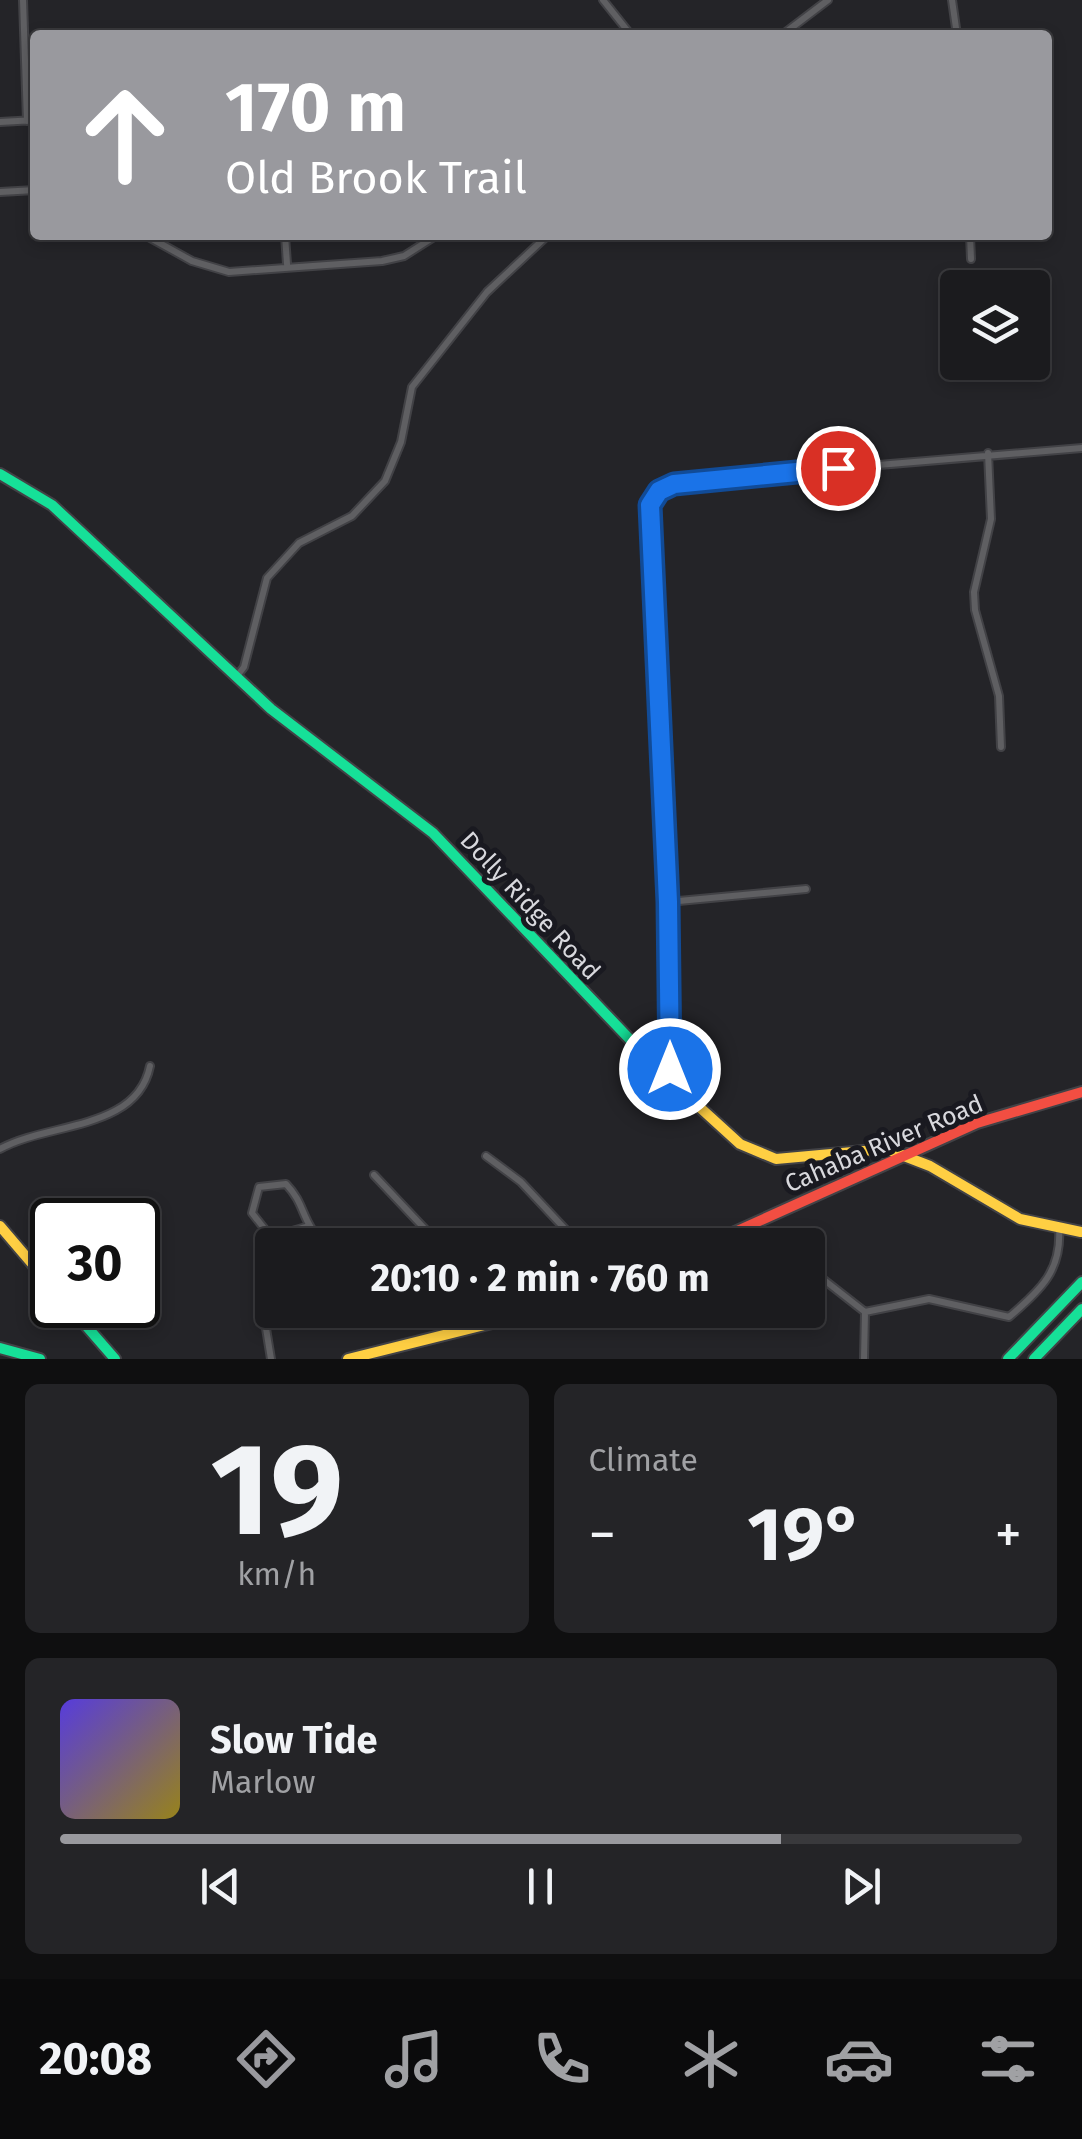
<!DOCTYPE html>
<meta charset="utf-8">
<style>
:root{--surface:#1b1b1e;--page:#242427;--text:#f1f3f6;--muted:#a0a1a4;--line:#39393c;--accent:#99999e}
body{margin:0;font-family:"Fira Sans",sans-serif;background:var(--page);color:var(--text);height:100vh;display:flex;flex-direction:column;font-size:38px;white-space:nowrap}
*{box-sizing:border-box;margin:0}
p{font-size:32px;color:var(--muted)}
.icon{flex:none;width:55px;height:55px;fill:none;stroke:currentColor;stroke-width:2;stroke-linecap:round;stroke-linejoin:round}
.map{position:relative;height:1359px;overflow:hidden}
.side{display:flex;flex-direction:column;gap:25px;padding:25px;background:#0f0f10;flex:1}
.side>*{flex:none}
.banner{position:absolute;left:30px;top:30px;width:1022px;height:210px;border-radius:10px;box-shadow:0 5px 15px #0003,0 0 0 2px var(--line);background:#99999e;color:#fff;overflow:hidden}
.controls{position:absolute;left:940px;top:270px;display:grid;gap:20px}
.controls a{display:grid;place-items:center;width:110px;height:110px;border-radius:10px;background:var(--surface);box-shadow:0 5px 15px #0003,0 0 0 2px var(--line);font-size:50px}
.speed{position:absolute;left:30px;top:1198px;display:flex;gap:20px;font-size:50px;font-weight:700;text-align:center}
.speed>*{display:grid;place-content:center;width:130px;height:130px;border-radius:50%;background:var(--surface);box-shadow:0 5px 15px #0003,0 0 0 2px var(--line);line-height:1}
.speed .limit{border:5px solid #111;border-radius:15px;background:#fff;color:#111}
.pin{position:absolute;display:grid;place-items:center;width:85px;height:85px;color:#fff;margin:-42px;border:5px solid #fff;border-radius:50%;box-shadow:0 2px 10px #0007}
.me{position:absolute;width:110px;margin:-55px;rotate:0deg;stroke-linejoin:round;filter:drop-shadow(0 0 8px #0008)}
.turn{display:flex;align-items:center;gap:35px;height:210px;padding:0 30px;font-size:45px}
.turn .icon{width:130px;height:130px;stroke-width:2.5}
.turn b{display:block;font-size:70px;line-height:85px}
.big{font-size:75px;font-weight:700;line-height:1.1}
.side .widget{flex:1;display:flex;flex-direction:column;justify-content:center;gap:15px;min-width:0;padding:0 35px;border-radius:15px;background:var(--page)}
.side .dial{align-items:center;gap:0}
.dial b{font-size:130px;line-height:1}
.song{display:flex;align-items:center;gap:30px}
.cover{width:120px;height:120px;border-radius:15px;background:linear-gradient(135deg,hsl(250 70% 55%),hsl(50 70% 35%))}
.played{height:10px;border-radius:5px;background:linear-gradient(90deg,var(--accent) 75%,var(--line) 75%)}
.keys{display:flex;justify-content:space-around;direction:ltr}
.heat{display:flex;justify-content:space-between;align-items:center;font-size:55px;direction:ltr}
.side .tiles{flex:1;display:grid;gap:25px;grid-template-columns:1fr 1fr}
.widget:last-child{grid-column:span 2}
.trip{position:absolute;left:255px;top:1228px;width:570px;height:100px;border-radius:10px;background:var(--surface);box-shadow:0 5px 15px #0003,0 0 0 2px var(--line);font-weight:700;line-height:100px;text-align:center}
.dock{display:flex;height:160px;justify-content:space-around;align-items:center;background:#0b0b0c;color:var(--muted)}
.dock .icon{width:70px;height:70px}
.dock .selected{color:var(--accent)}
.dock b{font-size:45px;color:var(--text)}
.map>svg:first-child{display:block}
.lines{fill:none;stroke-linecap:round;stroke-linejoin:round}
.street-casing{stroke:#424246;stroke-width:10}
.fast-casing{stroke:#424246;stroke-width:14}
.slow-casing{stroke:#424246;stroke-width:14}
.jam-casing{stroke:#424246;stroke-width:14}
.street{stroke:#5f5f62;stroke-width:6}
.fast{stroke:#16e098;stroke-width:10}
.slow{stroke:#ffcf43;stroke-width:10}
.jam{stroke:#f24e42;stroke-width:10}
.route-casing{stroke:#114b97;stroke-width:25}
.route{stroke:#1a73e8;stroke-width:18}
.labels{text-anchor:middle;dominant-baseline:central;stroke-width:10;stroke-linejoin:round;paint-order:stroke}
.street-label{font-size:25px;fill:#d8d8dd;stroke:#191920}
</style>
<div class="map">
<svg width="1082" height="1359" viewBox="0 0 1082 1359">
<rect width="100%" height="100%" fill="#242428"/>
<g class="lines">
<!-- street casing -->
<g class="street-casing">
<path id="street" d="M23,0L27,121
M603,0L631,35
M952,0L957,35
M782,35L828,0
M0,122L35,120
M0,192L35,190
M145,235L192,261L229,272L382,261L404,256L437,235
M285,235L287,264
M970,235L971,259
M988,453L991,519L974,592L975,610L999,696L1001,747
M237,676L244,667L267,578L299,543L352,516L385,481L401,442L412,387L487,292L548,235
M668,902L806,889
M666,1075L671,1042L668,902L650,505L664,487L700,480L1082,448
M0,1149C48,1122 137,1131 150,1066
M486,1156L521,1182L580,1245
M374,1175L440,1245
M271,1237L306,1227
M819,1276L865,1312L864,1359
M502,1310L505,1320
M865,1312L929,1299L1009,1317C1041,1290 1062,1270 1059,1228
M271,1359L264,1316L265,1267L271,1237L252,1213L259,1187L286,1184C307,1206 300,1222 326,1245"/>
</g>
<!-- fast casing -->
<g class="fast-casing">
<path id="fast" d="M0,474L52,505L271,709L433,833L661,1072
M68,1305L115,1359
M0,1348L40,1359
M1008,1359L1082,1282
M1034,1359L1082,1309"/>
</g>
<!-- slow casing -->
<g class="slow-casing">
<path id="slow" d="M661,1072L740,1144L776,1159L886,1149L930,1166L1020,1219L1081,1232
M0,1226L52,1287
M348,1359L544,1310"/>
</g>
<!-- jam casing -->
<g class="jam-casing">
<path id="jam" d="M706,1245L977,1123L1082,1092"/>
</g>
<!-- street -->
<use href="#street" class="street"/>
<!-- fast -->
<use href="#fast" class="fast"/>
<!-- slow -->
<use href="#slow" class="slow"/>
<!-- jam -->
<use href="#jam" class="jam"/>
</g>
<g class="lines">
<!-- route casing -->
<g class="route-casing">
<path id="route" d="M670,1069L668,902L650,505L659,491L674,484L838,468"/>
</g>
<!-- route -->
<use href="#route" class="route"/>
</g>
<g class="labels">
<!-- street labels -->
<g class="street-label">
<text transform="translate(530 906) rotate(47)">Dolly Ridge Road</text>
<text transform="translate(884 1144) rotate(-23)">Cahaba River Road</text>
</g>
</g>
</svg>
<div class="controls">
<a><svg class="icon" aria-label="layers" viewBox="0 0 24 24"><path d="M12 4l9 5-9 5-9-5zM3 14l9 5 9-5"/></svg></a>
</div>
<div class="speed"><div class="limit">30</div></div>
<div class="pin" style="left:838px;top:468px;background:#d93025"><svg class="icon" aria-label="arrive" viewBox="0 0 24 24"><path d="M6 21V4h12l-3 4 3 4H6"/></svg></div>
<svg class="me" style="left:670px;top:1069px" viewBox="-20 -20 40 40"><circle r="17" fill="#1a73e8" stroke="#fff" stroke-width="3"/><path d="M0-11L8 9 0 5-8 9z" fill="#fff"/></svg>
<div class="trip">20:10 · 2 min · 760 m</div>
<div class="banner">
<div class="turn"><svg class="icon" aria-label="ahead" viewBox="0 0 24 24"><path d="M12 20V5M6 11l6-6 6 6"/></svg><div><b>170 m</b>Old Brook Trail</div></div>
</div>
</div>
<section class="side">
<div class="tiles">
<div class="widget dial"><b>19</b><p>km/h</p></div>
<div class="widget"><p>Climate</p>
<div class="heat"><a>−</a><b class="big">19°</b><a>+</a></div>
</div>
<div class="widget">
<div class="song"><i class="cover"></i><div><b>Slow Tide</b><p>Marlow</p></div></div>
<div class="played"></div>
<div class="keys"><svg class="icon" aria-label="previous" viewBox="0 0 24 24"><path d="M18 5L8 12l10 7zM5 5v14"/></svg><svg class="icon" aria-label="pause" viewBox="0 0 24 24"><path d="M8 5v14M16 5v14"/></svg><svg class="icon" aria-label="next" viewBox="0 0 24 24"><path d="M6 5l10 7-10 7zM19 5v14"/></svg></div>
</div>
</div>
</section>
<nav class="dock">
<b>20:08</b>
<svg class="icon selected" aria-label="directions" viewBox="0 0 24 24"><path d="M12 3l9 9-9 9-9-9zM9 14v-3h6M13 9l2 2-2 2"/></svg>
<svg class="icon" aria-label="music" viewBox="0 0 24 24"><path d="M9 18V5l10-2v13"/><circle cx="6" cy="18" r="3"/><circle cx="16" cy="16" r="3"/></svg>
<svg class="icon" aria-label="phone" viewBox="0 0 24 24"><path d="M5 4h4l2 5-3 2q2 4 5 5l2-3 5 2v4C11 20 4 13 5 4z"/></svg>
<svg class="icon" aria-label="climate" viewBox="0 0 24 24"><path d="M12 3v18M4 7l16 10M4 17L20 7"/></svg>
<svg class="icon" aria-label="car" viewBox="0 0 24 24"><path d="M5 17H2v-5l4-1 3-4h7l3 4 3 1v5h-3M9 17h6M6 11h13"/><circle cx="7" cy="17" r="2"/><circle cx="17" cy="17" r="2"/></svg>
<svg class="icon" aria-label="filters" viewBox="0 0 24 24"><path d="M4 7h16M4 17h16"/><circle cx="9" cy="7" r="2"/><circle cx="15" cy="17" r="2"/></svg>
</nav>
